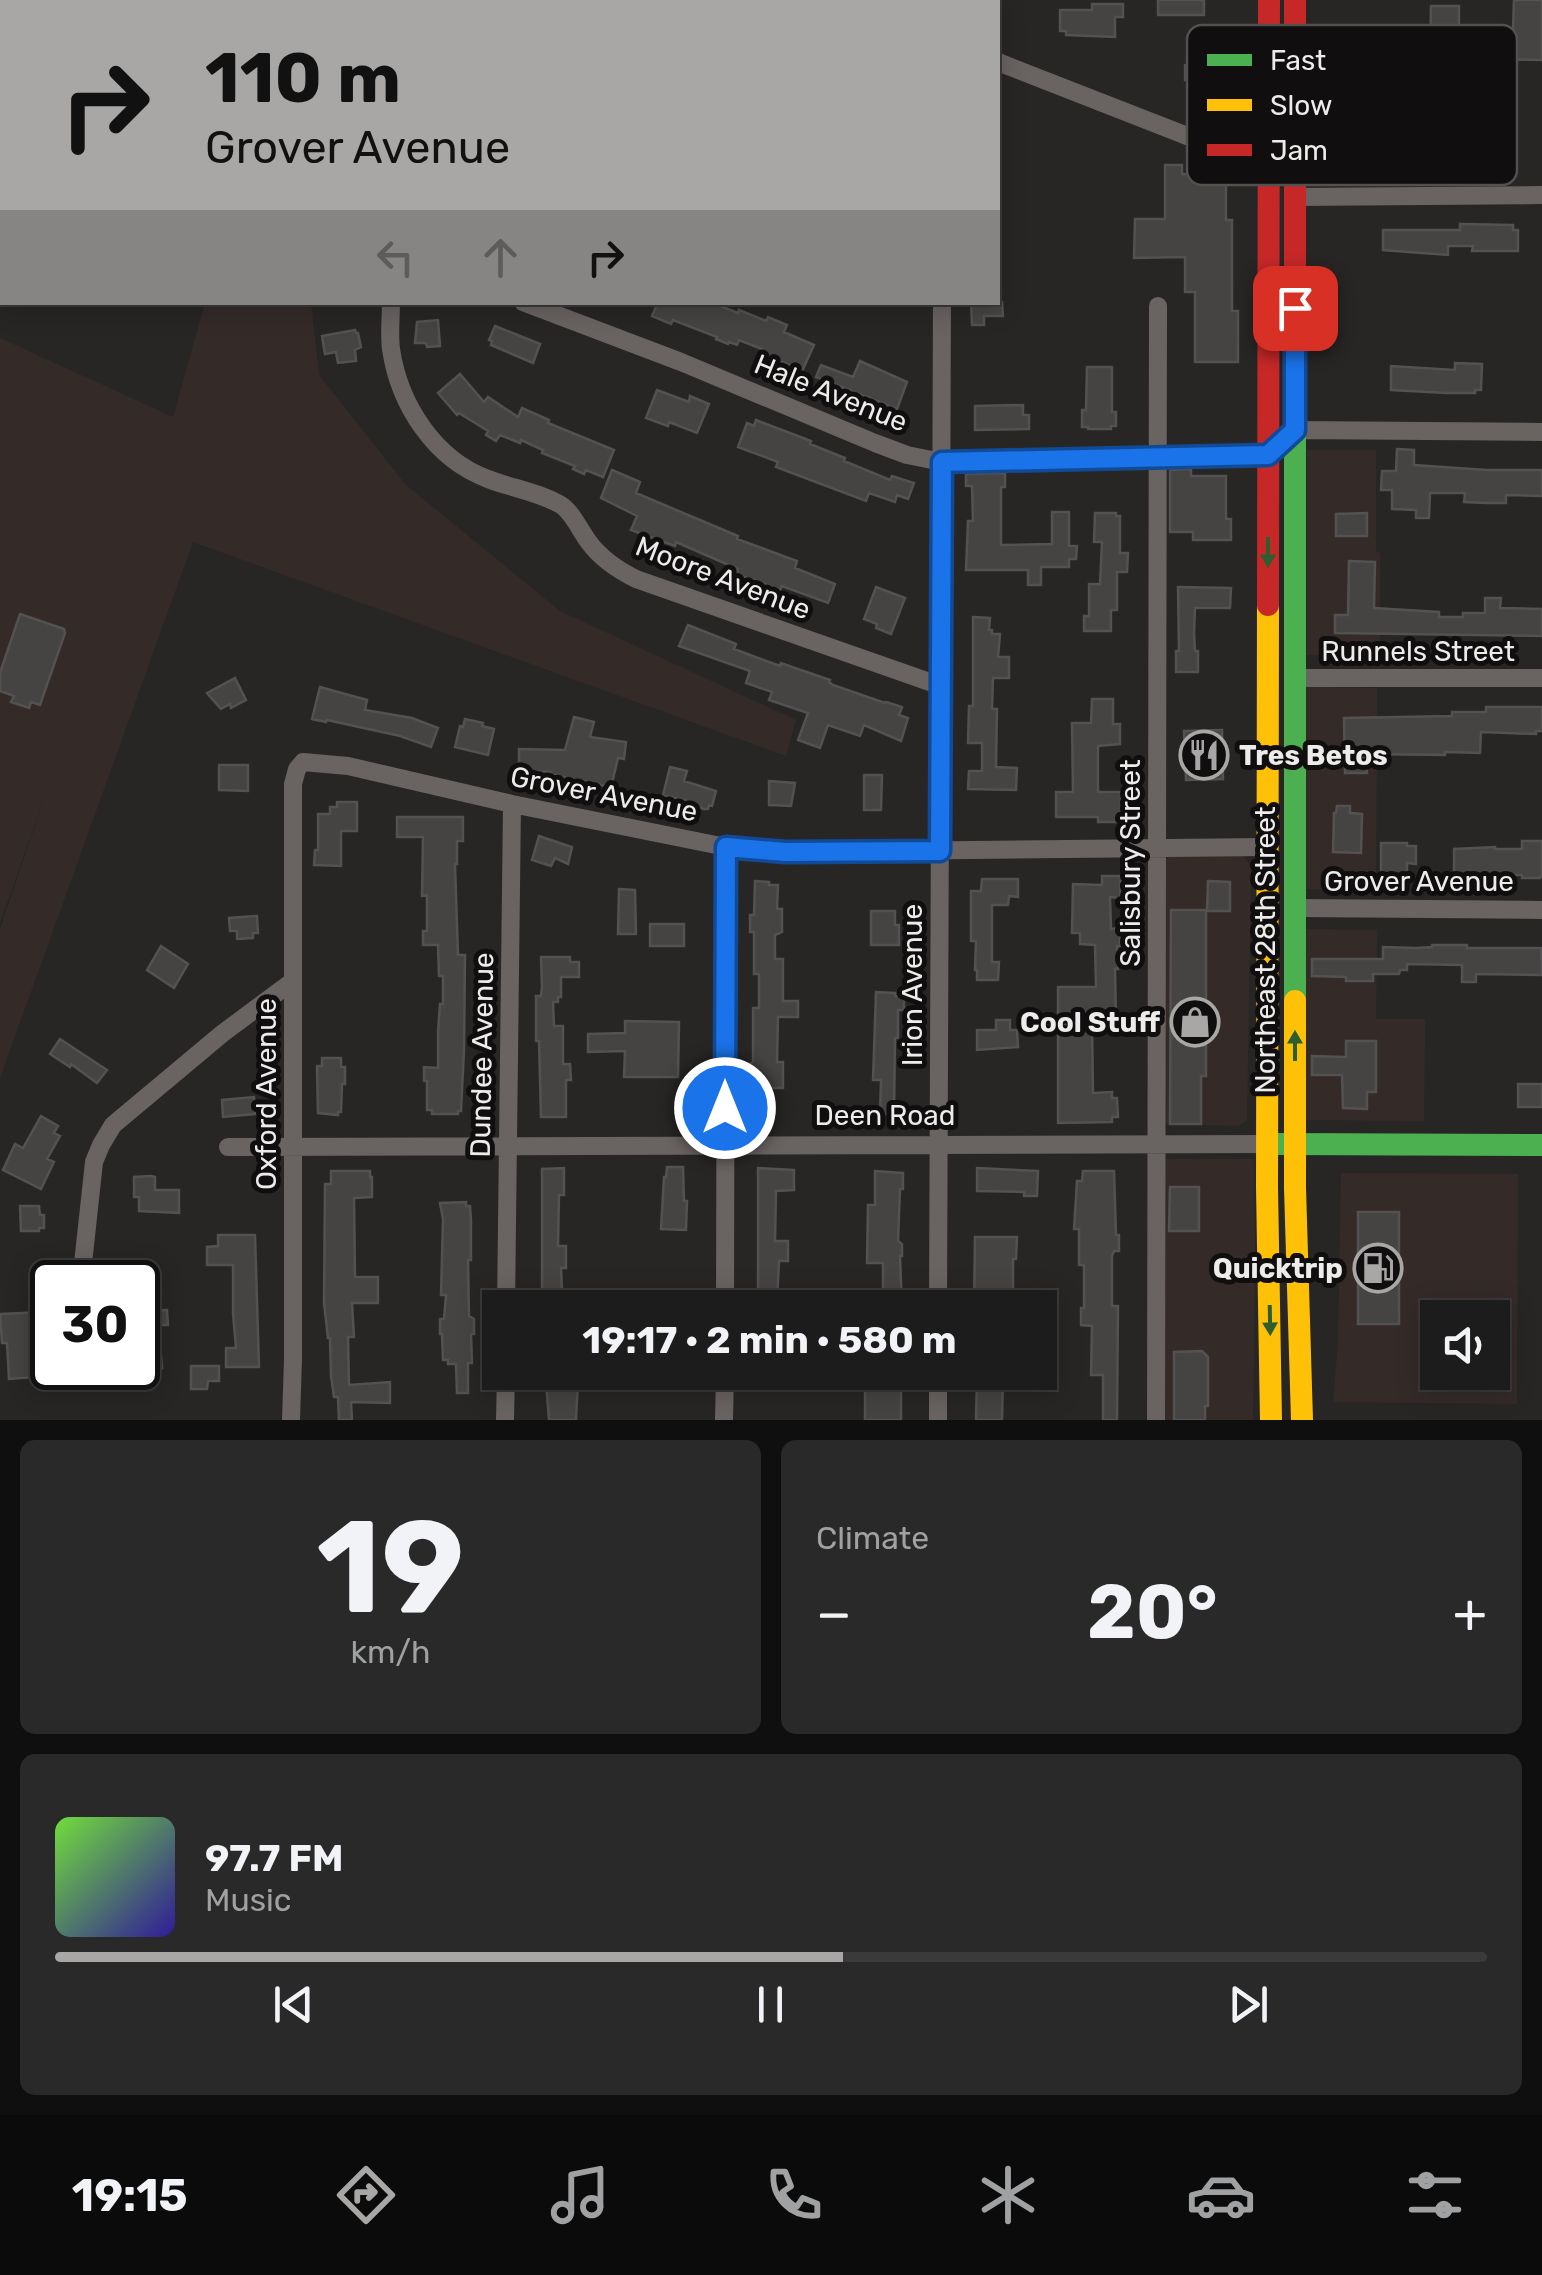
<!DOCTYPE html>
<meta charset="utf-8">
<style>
:root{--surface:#1d1c1c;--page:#2a2929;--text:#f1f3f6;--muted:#a0a1a3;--line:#3b3a3b;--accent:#a8a7a6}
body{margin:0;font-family:Rubik,sans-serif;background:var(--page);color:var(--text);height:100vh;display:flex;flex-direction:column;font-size:38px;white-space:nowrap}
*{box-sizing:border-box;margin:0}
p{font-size:32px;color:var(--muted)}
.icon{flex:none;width:55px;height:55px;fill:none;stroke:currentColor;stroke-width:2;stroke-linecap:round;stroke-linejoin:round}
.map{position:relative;height:1420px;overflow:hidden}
.panel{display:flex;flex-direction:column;gap:20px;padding:20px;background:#100f0f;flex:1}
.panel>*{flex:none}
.hud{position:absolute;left:0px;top:0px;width:1000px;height:305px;box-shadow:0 5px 25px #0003,0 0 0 2px var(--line);background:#a8a7a6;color:#111;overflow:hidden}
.controls{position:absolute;left:1420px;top:1300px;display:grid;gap:20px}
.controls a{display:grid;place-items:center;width:90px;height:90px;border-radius:0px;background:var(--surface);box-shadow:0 5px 25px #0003,0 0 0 2px var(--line);font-size:50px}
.speed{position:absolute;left:30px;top:1260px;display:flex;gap:20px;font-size:50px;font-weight:700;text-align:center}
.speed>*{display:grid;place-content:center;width:130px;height:130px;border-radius:50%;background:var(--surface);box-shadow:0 5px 25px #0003,0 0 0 2px var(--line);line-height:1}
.speed .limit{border:5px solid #111;border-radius:15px;background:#fff;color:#111}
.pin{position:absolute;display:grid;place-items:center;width:85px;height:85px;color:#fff;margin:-42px;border-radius:20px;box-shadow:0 5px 15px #0006}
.me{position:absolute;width:110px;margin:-55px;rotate:0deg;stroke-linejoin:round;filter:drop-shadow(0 0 8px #0008)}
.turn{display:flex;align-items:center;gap:35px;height:210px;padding:0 40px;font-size:45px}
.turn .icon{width:130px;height:130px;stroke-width:2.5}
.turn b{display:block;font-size:70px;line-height:85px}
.lanes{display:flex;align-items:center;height:95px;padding:0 40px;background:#0003;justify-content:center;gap:50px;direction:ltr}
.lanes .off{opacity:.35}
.big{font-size:75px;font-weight:700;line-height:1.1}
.panel .widget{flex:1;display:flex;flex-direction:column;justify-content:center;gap:15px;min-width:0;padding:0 35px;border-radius:15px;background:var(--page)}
.panel .dial{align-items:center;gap:0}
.dial b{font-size:130px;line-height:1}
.song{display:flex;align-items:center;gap:30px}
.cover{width:120px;height:120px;border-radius:15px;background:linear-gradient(135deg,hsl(100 70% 55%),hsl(250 70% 35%))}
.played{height:10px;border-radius:5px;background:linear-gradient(90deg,var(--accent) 55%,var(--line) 55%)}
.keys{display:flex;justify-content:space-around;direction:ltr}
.heat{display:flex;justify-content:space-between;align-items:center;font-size:55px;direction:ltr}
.panel .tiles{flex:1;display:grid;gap:20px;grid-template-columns:1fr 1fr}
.widget:last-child{grid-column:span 2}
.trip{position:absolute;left:482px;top:1290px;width:575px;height:100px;border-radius:0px;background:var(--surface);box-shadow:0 5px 25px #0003,0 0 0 2px var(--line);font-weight:700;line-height:100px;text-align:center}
.menu{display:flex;height:160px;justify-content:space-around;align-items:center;background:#0c0b0b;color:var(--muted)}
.menu .icon{width:70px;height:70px}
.menu .selected{color:var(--accent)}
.menu b{font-size:45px;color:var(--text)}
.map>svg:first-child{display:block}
.built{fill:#342b29;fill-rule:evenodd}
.building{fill:#454443;stroke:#535151;stroke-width:2.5}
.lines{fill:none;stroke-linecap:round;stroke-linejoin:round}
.street{stroke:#696362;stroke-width:18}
.fast{stroke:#4caf50;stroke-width:22}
.slow{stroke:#ffc107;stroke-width:22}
.jam{stroke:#c62828;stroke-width:22}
.oneway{fill:#2e5e2f}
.route-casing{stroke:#114b97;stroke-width:25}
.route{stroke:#1a73e8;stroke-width:18}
.labels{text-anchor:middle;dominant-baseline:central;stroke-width:10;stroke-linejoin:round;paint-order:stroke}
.street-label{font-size:28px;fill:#eeeceb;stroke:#100e0e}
.poi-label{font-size:28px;font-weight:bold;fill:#eeeceb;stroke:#100e0e;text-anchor:end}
.key{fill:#100e0e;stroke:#535150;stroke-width:2.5}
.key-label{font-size:28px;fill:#eeeceb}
</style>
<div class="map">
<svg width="1542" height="1420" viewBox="0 0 1542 1420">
<rect width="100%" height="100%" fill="#272625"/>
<!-- built -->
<path class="built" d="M205,303H311L319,375L406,485L560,611L796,720L786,756L193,542L0,1078V929L49,785L0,923V338L173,417Z
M1307,450H1376V552L1380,553V655H1307Z
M1305,687L1377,688L1376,890L1304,889Z
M1168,855L1243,856L1251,867L1247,1120L1238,1126L1164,1124L1162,864Z
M1306,929L1377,930L1376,1019H1425L1424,1121L1304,1120Z
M1165,1159H1254L1255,1260L1253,1420H1163Z
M1341,1173L1518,1174L1517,1404L1333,1402L1338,1342ZM1438,1318H1492V1372H1438Z"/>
<!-- building -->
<path class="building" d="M1158,0H1204V15H1158Z
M1514,0H1542V60L1474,59L1473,80H1453V58H1430L1431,6H1459V28L1513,29Z
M1092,4H1123V17H1115V37L1066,35V31H1060V10H1092Z
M1202,57H1215V92H1198V80H1185V65L1201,63Z
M1165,165H1182V174H1226V220H1232V311H1238V362H1195V292H1185V257L1134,258L1135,219H1165Z
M1460,224L1513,225V230H1518V251H1472L1473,246H1448V255L1383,250V230H1460Z
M658,302H710L738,313L739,310L766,321L768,317L787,325L784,332L814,345L803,369L794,367L760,353L762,349L739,340L737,345L729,342L728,344L716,339L717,337L673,320L671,324L652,316Z
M971,302H1002L1003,316H984V325H972Z
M438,320L440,346L427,347L426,343H415L417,322Z
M495,326L540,344L533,363L491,345L492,341L489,340Z
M355,330L356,333H358L361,347L355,350L356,361L338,363L336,352L325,354L322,336Z
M860,361L907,382L897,409L816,377L821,365L853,377Z
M1455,363L1482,364L1481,390H1475V393H1446L1391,390V366L1455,370Z
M1087,367H1112V412H1116V426H1111V429H1088V427H1082V410H1086Z
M460,374L484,402L488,397L518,417L522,408L549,420L548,423L614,450L603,477L586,470L584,474L573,469L575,466L542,453L543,450L521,440L520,443L500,435L496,441L486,435L488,431L459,413L457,415L438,393Z
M657,390L689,402L690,396L709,404L697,433L669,422L668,426L646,418Z
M1023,405V415H1029V429L975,430V406Z
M756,420L811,441L810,444L845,458L844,461L890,480L892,476L914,483L908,499L897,495L895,502L869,493L866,501L776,467L778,462L738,447L747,423L754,426Z
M1397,449L1414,450V465L1487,470H1542V496L1506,495V503H1486L1464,502L1465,493H1430L1429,518H1416V510L1392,509V490H1381L1382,471H1396Z
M1191,469V476H1226V519H1231V540H1193V532H1170V470Z
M612,470L640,482L636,493L738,536L737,539L797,561L795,568L835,584L828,603L782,586L780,590L750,579L736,574L738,569L676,542L675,546L631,530L637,516L601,498Z
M1005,473V487H1001V545L1052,544V512H1069V546H1077L1076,559H1069V567H1041V585H1028V570H966L968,521H973L972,486H966V474Z
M1095,513H1116V516H1120V553H1128L1127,572H1117V610H1111V631H1084V616H1089V584H1100L1102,542H1094Z
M1367,513V536H1336V514Z
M1349,561L1375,562L1374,608L1439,612V617H1463V613H1485V598H1501L1500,608L1542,609V636L1335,633V615H1348Z
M876,587L905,598L891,634L876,628L877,624L864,619Z
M1178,587L1231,588L1230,608H1195L1194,633L1195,651H1198V672H1176V651H1179Z
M20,614L64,629L65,633L40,705L31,702L29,708L11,702L14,696L0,691V673Z
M973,617L990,618L989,630H992V634H1000L998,657H1009V678H993L992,709H997L996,767L1017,768L1016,790L968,789L969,771H982V743H968L969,706H973Z
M688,625L736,644L734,649L780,666L781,663L830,680L829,682L833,685L885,703L886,702L902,707L899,715L908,718L901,741L864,725L860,736L828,725L820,748L798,740L808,713L769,700L772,692L746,683L750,671L679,646Z
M235,678L246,700L231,708L230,704L221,709L207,693Z
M320,687L367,700L365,710L412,718L438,728L431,747L400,736L327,720L326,722L312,719Z
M1092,699H1113V724H1120V744L1098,746V792H1121V822H1098V817H1056V792H1073L1072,723H1091Z
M1486,707H1542V731H1536V734L1481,732L1480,753L1445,752V755L1366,754L1367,773H1345L1344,718L1452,716V712H1486Z
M574,717L594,722L590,737L626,742L624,759L618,758L611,787L549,774L550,772L519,771V749L565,750Z
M465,719L483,723L482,726L494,729L488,755L455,747L460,726L463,727Z
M1222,730L1223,779L1186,780L1184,731Z
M219,765H248V791L219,790Z
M670,767L687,771L684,781L716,791L712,806L709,805L708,809H704L687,803L688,801L663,795Z
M864,775H882L881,810H864Z
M769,781L795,783L791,806L769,805Z
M337,802H357V831H341V866L314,865L315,850H318V814H330V807H337Z
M1337,806H1350V813L1362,814L1361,853L1333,852L1334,813H1336Z
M397,817H463V841H457V864H455L458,955H465L464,1050L461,1111H458V1114H432V1110H427V1081H424V1067L438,1068V1032L440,1004H443V976H439L438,945H423V931H427V895L422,896L423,837H397Z
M539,836L572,847L568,864L555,858L551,866L532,860Z
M1522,841H1542V875L1540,878H1522V875H1454V849L1495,847V849H1522Z
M1381,843H1407V846H1416V864L1407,863V882L1381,881Z
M1102,876H1121L1120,898L1110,897L1111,929L1120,928V946H1117L1118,969H1115L1116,1022H1092L1093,1093L1112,1092V1098H1117L1118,1117H1112V1122L1058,1123V987H1096L1095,945L1080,944V933H1072L1073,884L1102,885Z
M982,879H1018V897L1009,896L1008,905H992V962H999L998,980H977V970H975L976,941H971V891H981Z
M755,881L769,882V885H778L777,909H782V932L775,935V959H783V1001H798V1017H778L777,1062H783V1088H769L768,1122H753V1078H748L749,1064L753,1062V1008H759V974H754V932H750V915H754Z
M1208,881L1230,882V911H1207Z
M619,889L635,890L636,934H618Z
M1171,910H1206V1076H1201V1124H1170Z
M871,911H895V925H899V945H871Z
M257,916L258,933H253V938L237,939V931H230L229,918Z
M650,924H684V946H650Z
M1432,945H1467V948H1541L1542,975L1476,974V982H1462V965L1407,964V970H1400L1399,974H1373V981H1346V977L1312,976V959H1383V947L1417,948L1432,947Z
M161,946L188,964L174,988L147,970Z
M541,957H570V962H579V977H561V997H558V1002H553L554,1026H563V1064H570L571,1080H566V1117H541L539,1041H536V996H541L542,987Z
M876,992L895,993V996H904V1010H898V1038H895L894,1114H880L881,1080H873Z
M996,1020H1010V1030H1017L1018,1047L977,1050V1030H996Z
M625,1021L679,1022L678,1077H624L625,1051L588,1052V1034L625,1033Z
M60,1039L107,1070L97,1083L71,1064L70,1067L50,1054Z
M1346,1041H1376V1092H1367V1109L1343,1108L1342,1075H1312V1056L1346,1057Z
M322,1058H341V1067H345V1084H342L341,1112H338V1115L318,1113L317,1066H322Z
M1518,1084H1542V1107H1518Z
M254,1097L255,1114L223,1117L222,1100Z
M41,1116L58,1126L54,1133L60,1136L47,1159L54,1162L41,1189L3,1170L15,1144L23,1148Z
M667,1167H683L684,1201H687L686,1230L661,1229L664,1177H666Z
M564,1168V1195H559L558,1246H566V1268H561L562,1291H556V1300L542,1301V1169Z
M758,1168L794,1170V1190L776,1191L775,1241H788V1261H779L777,1301H758Z
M977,1168L1038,1171L1037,1196H1024V1192L977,1191Z
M331,1171H370V1177H372V1197L354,1198L355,1277H378V1303H352L354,1337H348L349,1385L390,1382V1403L351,1402L352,1420H339L338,1397H334L331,1376L330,1338H328L324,1303L325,1184H331Z
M875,1171L903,1173V1189H900L898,1241L902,1244V1256H900L902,1308H883V1263H867L868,1205H875Z
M1083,1171H1114L1116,1235H1119V1251H1114L1112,1256V1306H1118L1117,1420H1103V1375H1091L1092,1326L1081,1325V1308H1084V1265H1079V1229H1074L1077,1181H1082Z
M151,1176L155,1177V1190H179V1213L139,1211V1197H134V1177Z
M1170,1187H1199V1231H1169Z
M466,1202V1206H470L471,1221V1260H468L469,1316L474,1319V1334H471L472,1363H468V1393H457L456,1364H448V1360H443L442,1334H440V1319H444L446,1295H441L443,1219L440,1203Z
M20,1206H39L40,1215H44V1228H39V1231H21Z
M1358,1212H1399V1324H1358Z
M218,1235H255L259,1367H226V1348H236L233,1313V1265H207V1247L218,1246Z
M975,1237H1017L1016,1259H1013V1308H974Z
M167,1310L168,1325H156V1355H161L162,1368L138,1369V1311Z
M43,1312L47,1376L9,1379L7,1343H2L0,1314Z
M1202,1351L1208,1357V1406H1205V1420H1174V1352Z
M191,1366H219V1381H208L207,1389H191Z
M977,1376L1003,1377L1002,1420H976Z
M546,1381L578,1382L576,1420H549Z
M865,1382H901V1420H865Z"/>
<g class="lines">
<!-- street -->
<path class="street" d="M847,0L853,2
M943,2V0
M998,62L1223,150L1268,172
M1295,197L1542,195
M391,302C391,318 389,334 391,349C399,404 434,459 488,479C511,488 539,492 561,505C572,512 580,530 588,541C600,558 618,570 636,579L941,686
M523,302L681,362L875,443L907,455L942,462L1268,455L1295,430L1542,432
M1295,678H1542
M1295,908L1542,910
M228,1147L1267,1144
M81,1282L94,1162L101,1145L113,1125L223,1033L293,981
M506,1308L512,804
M725,1308L726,847
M938,1308L942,302
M70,1374L71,1368
M291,1420L293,1359V784L297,769L303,762L348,766L512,804L726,847L785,852L1267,847
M505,1420L506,1372
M724,1420L725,1372
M938,1420V1372
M1156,1420L1158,306"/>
<!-- fast -->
<path class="fast" d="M1295,406V1001
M1277,1144L1542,1145"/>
<!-- slow -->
<path class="slow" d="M1268,605L1267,1187L1271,1420
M1295,1001V1188L1302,1420"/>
<!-- jam -->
<path class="jam" d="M1295,0V406
M1268,605L1269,0"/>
</g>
<!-- one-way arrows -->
<defs><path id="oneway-solid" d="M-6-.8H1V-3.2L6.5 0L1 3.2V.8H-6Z" transform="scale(2.5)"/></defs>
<g class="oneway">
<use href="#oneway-solid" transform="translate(1268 552) rotate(90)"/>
<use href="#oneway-solid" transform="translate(1295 1046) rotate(-90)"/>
<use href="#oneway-solid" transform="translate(1270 1320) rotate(89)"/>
</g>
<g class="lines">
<!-- route casing -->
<g class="route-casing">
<path id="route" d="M725,1108L726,847L785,852L940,851L942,462L1268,455L1295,430V308"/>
</g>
<!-- route -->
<use href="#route" class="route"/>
</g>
<!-- icons -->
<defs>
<g id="restaurant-ring" transform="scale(2.5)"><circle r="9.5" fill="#100e0e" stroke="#a8a7a6" stroke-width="1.5"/><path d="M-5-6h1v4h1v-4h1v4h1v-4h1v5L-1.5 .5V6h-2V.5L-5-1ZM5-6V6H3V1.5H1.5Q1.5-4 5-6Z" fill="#a8a7a6"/></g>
<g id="shop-ring" transform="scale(2.5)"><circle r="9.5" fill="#100e0e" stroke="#a8a7a6" stroke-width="1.5"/><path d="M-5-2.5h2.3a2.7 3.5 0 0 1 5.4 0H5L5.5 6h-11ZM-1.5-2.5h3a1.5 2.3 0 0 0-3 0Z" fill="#a8a7a6"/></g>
<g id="fuel-ring" transform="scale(2.5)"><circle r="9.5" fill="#100e0e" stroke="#a8a7a6" stroke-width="1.5"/><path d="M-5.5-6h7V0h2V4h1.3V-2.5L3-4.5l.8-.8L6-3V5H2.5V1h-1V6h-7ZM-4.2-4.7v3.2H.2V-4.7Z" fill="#a8a7a6"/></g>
</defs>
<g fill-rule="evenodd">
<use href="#restaurant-ring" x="1204" y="755"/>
<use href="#shop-ring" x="1195" y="1022"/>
<use href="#fuel-ring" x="1378" y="1268"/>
</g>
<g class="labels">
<!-- street labels -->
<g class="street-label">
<text transform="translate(831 393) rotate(22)">Hale Avenue</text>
<text transform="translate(723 578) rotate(21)">Moore Avenue</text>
<text x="1418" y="651">Runnels Street</text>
<text transform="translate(604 794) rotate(11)">Grover Avenue</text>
<text transform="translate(1130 863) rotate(-90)">Salisbury Street</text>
<text x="1419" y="881">Grover Avenue</text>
<text transform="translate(1265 950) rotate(-90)">Northeast 28th Street</text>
<text transform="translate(912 985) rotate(-90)">Irion Avenue</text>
<text transform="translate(482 1055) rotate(-89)">Dundee Avenue</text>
<text transform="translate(266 1094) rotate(-90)">Oxford Avenue</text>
<text x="885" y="1115">Deen Road</text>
</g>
<!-- poi labels -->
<g class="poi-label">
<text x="1239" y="755" text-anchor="start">Tres Betos</text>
<text x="1160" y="1022">Cool Stuff</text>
<text x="1343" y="1268">Quicktrip</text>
</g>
</g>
<!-- legend -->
<rect x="1187" y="25" width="330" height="160" rx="15" class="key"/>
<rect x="1207" y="54" width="45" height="12" fill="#4caf50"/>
<rect x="1207" y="99" width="45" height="12" fill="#ffc107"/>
<rect x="1207" y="144" width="45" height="12" fill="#c62828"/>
<g class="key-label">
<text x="1270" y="70">Fast</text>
<text x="1270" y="115">Slow</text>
<text x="1270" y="160">Jam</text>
</g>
</svg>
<div class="controls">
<a><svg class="icon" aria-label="sound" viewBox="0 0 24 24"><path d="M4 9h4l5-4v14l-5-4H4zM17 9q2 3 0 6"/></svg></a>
</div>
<div class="speed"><div class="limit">30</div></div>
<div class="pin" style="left:1295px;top:308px;background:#d93025"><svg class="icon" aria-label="arrive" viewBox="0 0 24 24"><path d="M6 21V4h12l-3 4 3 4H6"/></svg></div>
<svg class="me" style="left:725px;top:1108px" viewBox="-20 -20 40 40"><circle r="17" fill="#1a73e8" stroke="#fff" stroke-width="3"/><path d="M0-11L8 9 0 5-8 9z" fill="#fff"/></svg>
<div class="trip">19:17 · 2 min · 580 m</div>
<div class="hud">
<div class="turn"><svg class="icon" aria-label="right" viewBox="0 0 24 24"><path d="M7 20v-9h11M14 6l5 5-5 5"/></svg><div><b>110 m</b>Grover Avenue</div></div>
<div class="lanes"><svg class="icon off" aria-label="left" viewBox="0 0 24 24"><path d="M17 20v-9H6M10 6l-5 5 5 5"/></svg><svg class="icon off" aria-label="ahead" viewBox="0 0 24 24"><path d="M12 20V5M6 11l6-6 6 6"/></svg><svg class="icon" aria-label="right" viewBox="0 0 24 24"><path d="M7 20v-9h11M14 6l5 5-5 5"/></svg></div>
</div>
</div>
<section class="panel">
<div class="tiles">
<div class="widget dial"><b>19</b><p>km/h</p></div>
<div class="widget"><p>Climate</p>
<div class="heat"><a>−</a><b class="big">20°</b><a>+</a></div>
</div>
<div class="widget">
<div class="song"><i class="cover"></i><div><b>97.7 FM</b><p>Music</p></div></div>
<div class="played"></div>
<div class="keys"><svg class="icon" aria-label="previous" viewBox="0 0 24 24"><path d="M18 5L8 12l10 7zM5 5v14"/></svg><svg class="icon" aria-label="pause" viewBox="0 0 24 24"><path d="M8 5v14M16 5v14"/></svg><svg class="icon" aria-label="next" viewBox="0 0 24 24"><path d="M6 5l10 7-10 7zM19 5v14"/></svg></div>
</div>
</div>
</section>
<nav class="menu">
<b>19:15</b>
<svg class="icon selected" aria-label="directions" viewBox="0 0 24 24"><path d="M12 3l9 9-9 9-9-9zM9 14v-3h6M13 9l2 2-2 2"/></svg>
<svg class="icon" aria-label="music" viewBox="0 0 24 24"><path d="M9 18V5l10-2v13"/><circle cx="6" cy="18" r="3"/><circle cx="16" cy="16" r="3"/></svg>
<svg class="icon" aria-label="phone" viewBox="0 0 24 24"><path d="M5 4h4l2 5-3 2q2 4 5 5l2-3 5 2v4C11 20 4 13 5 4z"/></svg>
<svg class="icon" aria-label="climate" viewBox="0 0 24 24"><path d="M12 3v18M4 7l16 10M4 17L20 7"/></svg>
<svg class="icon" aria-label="car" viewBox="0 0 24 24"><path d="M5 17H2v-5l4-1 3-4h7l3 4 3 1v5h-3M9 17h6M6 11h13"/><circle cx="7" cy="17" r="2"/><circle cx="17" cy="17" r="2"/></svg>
<svg class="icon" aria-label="filters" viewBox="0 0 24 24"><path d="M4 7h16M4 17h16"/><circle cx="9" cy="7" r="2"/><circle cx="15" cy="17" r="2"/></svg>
</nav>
